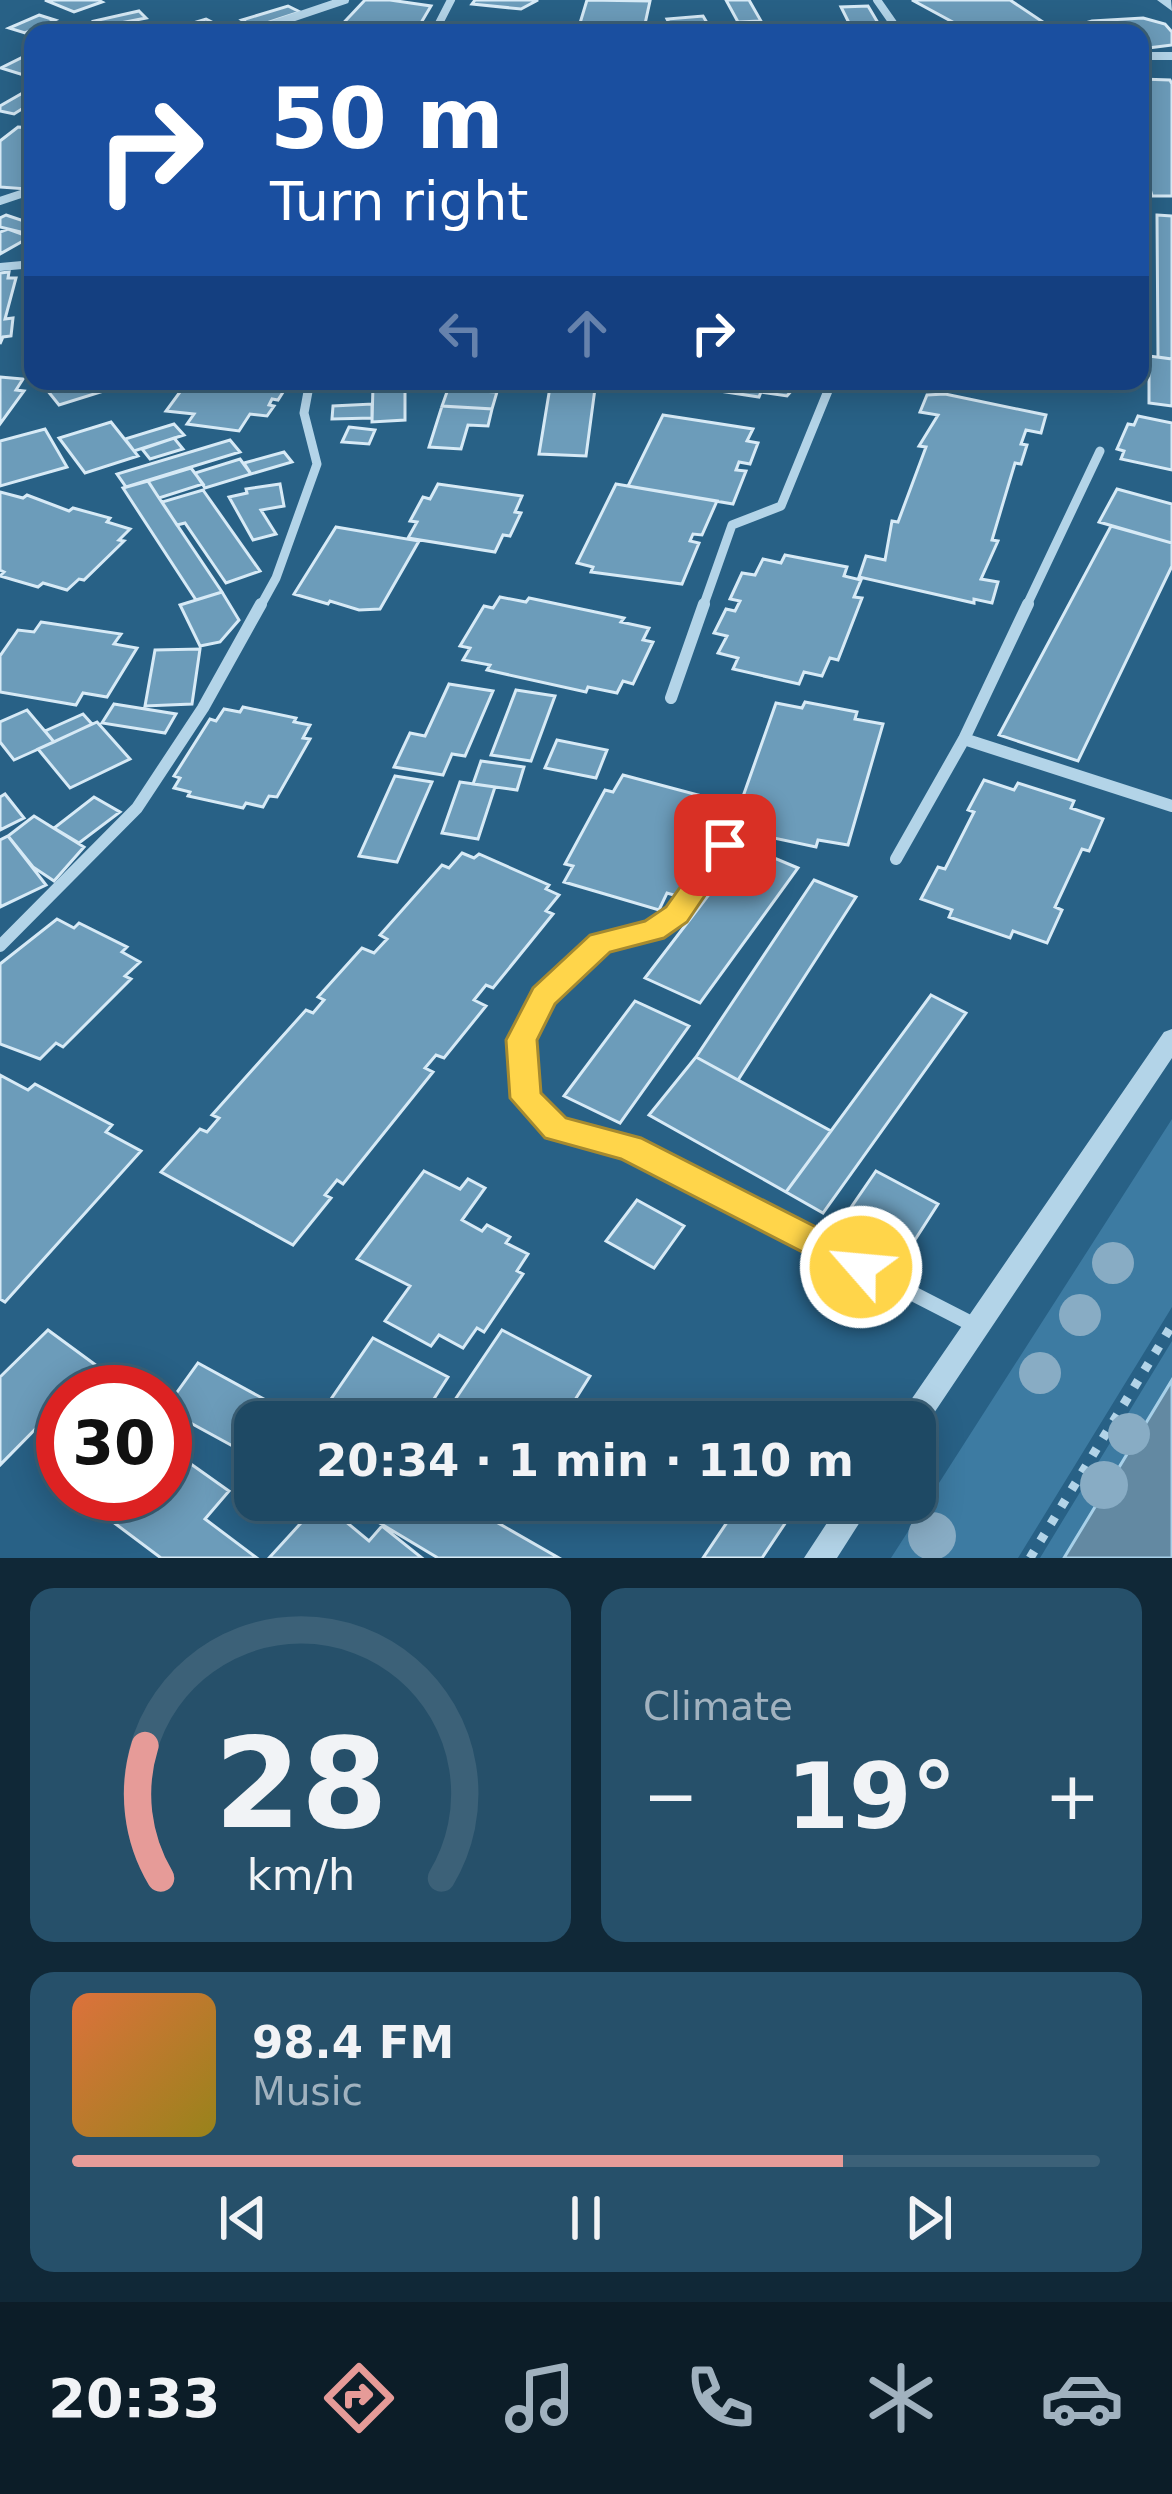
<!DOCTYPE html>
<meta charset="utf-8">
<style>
:root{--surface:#1e4964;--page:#26506a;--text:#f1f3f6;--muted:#a1b2bf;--line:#3c6178;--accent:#e69b98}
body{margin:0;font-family:"DejaVu Sans",sans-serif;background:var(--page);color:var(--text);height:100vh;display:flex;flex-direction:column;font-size:45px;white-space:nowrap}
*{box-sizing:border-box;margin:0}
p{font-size:39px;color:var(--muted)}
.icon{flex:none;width:66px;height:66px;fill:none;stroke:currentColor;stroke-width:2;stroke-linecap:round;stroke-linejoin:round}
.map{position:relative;height:1558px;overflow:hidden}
.details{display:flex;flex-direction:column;gap:30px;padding:30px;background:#102837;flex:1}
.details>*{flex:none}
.banner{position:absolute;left:24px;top:24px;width:1125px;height:366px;border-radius:24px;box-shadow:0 6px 30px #0003,0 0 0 3px var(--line);background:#1a4fa0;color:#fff;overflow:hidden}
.speed{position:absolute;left:36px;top:1365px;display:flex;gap:24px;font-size:60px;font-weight:700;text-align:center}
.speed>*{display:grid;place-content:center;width:156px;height:156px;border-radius:50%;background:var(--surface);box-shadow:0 6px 30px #0003,0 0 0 3px var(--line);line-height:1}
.speed .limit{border:18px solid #d22;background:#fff;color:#111}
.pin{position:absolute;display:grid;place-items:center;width:102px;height:102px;color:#fff;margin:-51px;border-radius:24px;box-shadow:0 6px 18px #0006}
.me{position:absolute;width:132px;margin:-66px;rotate:297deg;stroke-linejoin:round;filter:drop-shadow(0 0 9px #0008)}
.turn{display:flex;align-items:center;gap:42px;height:252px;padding:0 48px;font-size:54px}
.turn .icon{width:156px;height:156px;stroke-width:2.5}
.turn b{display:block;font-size:84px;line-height:102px}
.lanes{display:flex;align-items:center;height:114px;padding:0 48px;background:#0003;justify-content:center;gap:60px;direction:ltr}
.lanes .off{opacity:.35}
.big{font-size:90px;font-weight:700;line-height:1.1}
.details .widget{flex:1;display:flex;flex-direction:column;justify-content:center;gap:18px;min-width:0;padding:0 42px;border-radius:24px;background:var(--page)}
.details .dial{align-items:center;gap:0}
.dial svg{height:312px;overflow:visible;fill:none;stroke:var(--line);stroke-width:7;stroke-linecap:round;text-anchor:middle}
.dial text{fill:var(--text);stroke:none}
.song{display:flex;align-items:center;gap:36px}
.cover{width:144px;height:144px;border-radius:18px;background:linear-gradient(135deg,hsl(20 70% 55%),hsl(50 70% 35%))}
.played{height:12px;border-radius:6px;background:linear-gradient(90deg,var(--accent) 75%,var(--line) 75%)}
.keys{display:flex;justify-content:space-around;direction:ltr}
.heat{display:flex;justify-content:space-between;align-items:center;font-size:66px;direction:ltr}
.details .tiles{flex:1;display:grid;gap:30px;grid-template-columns:1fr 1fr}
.widget:last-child{grid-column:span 2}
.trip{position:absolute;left:234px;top:1401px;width:702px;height:120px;border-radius:24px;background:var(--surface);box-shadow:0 6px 30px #0003,0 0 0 3px var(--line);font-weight:700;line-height:120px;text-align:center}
.dock{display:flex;height:192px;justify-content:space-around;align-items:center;background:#0c1d28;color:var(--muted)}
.dock .icon{width:84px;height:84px}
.dock .active{color:var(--accent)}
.dock b{font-size:54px;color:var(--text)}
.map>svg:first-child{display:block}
.green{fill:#3d7ba2}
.water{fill:#6389a2;stroke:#a8d0e8;stroke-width:3}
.building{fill:#6c9cba;stroke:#d7eaf6;stroke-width:3}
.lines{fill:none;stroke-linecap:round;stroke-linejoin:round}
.path{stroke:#b3d4e8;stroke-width:9;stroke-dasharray:8 12;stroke-linecap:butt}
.minor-far3{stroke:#b3d4e8;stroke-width:8}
.minor-far2{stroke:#b3d4e8;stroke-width:9}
.minor-far1{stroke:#b3d4e8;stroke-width:12}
.minor{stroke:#b3d4e8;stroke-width:15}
.tertiary{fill:#b3d4e8;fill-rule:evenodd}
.tree{fill:#88acc4}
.route{fill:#ffd54a;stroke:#a68a30;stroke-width:3}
</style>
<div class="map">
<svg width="1172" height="1558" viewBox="0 0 1172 1558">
<rect width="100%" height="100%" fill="#286186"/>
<!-- green -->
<path class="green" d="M1172,1119V1307L1018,1558H891Z
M1172,1341V1380L1064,1558H1040Z"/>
<!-- water -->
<path class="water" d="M1172,1380V1558H1064Z"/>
<!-- building -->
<path class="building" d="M45,0H98L102,2L74,12Z
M365,0H390L431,6L415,33H334Z
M475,0H538L521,9L472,4Z
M587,0L650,1L643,33H577Z
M726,0H749L761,21L738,22Z
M912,0H1010L1046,24L1008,33H973Z
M288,6L300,12L254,27L242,20Z
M868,6L884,33H854L841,7Z
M139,11L146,18L100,27L94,21Z
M39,15L55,20L25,33L9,28Z
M703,16L713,33H674L667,19Z
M1143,18L1165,24L1172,32V45L1140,49V33H1085L1082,29L1086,28L1082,24L1092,21Z
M206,19L227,30L191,33L180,27Z
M31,53L30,77L1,68Z
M1140,79L1170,80L1172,84V196H1152L1140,153Z
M33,87V102L14,114L0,111V106Z
M18,127L33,128V180L27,189L0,187V141Z
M6,215L33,224V235L0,227V218Z
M1157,215L1172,216V359L1158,357Z
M8,229L30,237L0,254V232Z
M9,272L8,278H16L5,319L13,318L11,336L3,337L0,344V273Z
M1149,356L1172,359V406L1149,403Z
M0,377L23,379L16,390L24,391L0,424Z
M55,381H120L123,385L59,405L43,385Z
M188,381H273L269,387L285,389L278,400L272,399L269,405L274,406L267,416L250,414L239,431L187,424L194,414L166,411Z
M551,381H596L586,456L539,454Z
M800,381L787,396L761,392L759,397L707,389L710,384L695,382Z
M877,381H952L949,389L934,387L932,391Z
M405,385V420L372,422L373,386Z
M448,389L497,392L492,409L442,406Z
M945,394L1046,415L1041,433L1026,430L1021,444L1027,445L1021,464L1015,463L992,540L998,541L981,579L998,582L992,603L974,599V603L859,577L866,556L885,560L892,521L898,522L926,447L919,446L938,415L920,412L927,395Z
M372,404V418L332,419L333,406Z
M442,406L492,409L488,426L468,425L461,449L429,447Z
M663,415L753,429L747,441L758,443L750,464L739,462L736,470L746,471L733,504L628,486Z
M1138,416L1172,423V470L1121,459L1124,451L1117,449L1128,424L1134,425Z
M111,422L138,456L85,473L59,438Z
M174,424L184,435L134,451L125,439Z
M349,427L375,430L369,444L342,442Z
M45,429L67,467L0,486V441Z
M174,438L183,449L150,459L142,449Z
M230,440L240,452L126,487L117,474Z
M284,452L292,462L251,474L244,463Z
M240,459L251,474L205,488L195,473Z
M191,468L203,484L159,498L148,481Z
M148,481L159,498L222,592L196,600L123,488Z
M280,484L284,506L261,510L276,534L253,540L229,497L247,493L246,489Z
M438,484L522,496L515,512L521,513L510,536L503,535L495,552L408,538L417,522L410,521L423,497L430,499Z
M616,484L717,501L702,535L693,534L690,541L699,543L682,584L591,572L593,567L577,563Z
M1117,489L1172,504V543L1099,522Z
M203,490L260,571L226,583L185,523L177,525L162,502Z
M0,492L23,498L27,495L69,511L73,508L110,518L107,522L130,529L119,540L124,541L84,580L79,579L67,590L43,583L38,587L0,576L4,572L0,570Z
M1111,526L1172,543V566L1078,761L999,735Z
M336,527L419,541L380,609L359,610L330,601L328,604L294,594Z
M785,555L847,567L844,576L861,580L854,597L862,598L838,660L830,658L822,676L804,672L799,684L733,669L738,658L718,653L727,636L714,633L726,609L735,611L740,601L730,599L742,573L755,575L763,559L781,563Z
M222,592L239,620L220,642L200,646L180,605Z
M500,597L526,602L529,598L624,618L621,622L649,628L643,640L653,642L633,684L623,681L617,693L588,687L586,692L487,670L490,665L463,660L470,648L460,646L484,606L493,608Z
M41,622L121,634L114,644L137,648L107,697L83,693L76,705L0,692V656L18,630L34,632Z
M200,649L192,704L145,706L155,650Z
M449,684L493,691L465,756L452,754L443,775L394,767L410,733L425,736Z
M516,690L555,696L531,761L491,755Z
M805,702L857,712L855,719L883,724L848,845L818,840L816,847L760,835L762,828L734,822L776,703L802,708Z
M114,704L176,714L165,733L102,723Z
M243,707L296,718L294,722L310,725L303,738L310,739L277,797L269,796L263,807L246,803L243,808L188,796L190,792L174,788L180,778L174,776L210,719L216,721L224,709L240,712Z
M27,710L54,742L14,760L0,742V722Z
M83,714L92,724L54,742L45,731Z
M97,722L130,759L70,788L38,749Z
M557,740L607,750L596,778L545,768Z
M481,761L524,767L517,790L473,784Z
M623,775L713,799L705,817L714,819L677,896L667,893L659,910L564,882L573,866L565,864L605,790L613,792Z
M395,776L432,782L397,862L359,856Z
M984,780L1014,790L1018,783L1074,801L1071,808L1103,819L1089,851L1082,849L1055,907L1062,910L1047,943L1013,931L1010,938L949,917L952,910L921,899L938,867L945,869L974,812L968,810Z
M460,782L495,787L478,839L442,833Z
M5,794L24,818L0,830V797Z
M94,797L120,812L79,843L54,828Z
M34,816L84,847L54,881L33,867L8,836Z
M8,836L46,885L0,907V840Z
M746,846L798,868L700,1003L645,978Z
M462,853L474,858L479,854L549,885L546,889L559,895L546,911L553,914L493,988L486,985L474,1000L486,1006L444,1058L436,1055L425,1068L433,1072L343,1184L337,1180L325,1195L331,1198L293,1245L161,1172L200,1129L207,1132L219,1118L212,1115L306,1010L313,1013L324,1000L318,997L362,948L374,953L387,939L380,935L442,865L449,868Z
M814,880L856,897L738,1080L696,1057Z
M57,919L74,928L79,923L127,947L122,952L140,962L125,976L131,979L63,1047L56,1043L40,1059L0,1044V964Z
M931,995L966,1013L823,1213L786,1192Z
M635,1001L689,1026L620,1123L564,1096Z
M696,1057L831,1131L786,1192L649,1115Z
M0,1075L28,1090L35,1084L112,1125L106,1132L141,1151L5,1302L0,1299Z
M424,1171L460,1189L468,1179L485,1188L462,1220L482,1231L487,1225L510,1237L506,1243L528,1254L517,1271L523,1274L484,1332L477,1328L463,1348L439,1335L431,1346L385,1321L410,1286L357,1259Z
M876,1171L938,1204L902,1260L839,1225Z
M637,1200L684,1226L654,1268L606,1241Z
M48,1330L97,1366L72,1392H63V1401L0,1465V1377Z
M502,1330L590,1376L561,1422H440Z
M373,1338L448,1377L419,1422H326L318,1418Z
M198,1363L273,1404L260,1422H255L240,1450L165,1409Z
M174,1452L229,1491L205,1519L257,1558H161L113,1522L137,1494H165V1463Z
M386,1500H512L498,1523L559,1558H438L373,1519Z
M742,1500H754L786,1522L762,1558H703Z
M321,1501L369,1541L382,1526L422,1558H269Z"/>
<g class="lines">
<!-- path -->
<path class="path" d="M1030,1558L1172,1325"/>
<!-- minor-far3 -->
<path class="minor-far3" d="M877,0L900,33
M259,29L345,0
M434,33L451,0
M1140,56H1172
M0,201L33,190
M0,267L33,264"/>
<!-- minor-far2 -->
<path class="minor-far2" d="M260,607L276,578L317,464L304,413L310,381
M703,607L732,525L781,506L832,381
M1026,607L1100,451"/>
<!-- minor-far1 -->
<path class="minor-far1" d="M671,698L704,604
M964,739L1172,806
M896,859L964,739L1028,604
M0,946L137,808L203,708L261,604
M526,1030L544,996L601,943L654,930L677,914L725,845"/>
<!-- minor -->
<path class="minor" d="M528,1027L521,1040L526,1098L556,1129L629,1148L976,1326"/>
<!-- tertiary -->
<path class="tertiary" d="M1157,0H1171L1172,11Z
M1172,1029V1058L922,1431L915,1434V1422H898L902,1413L1164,1032Z
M842,1500H874L837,1558H804Z"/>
</g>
<!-- trees -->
<g class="tree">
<circle cx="1113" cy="1263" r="21"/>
<circle cx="1080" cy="1315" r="21"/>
<circle cx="1040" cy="1373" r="21"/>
<circle cx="1129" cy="1434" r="21"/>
<circle cx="1104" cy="1485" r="24"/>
<circle cx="932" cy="1536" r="24"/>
</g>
<!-- route -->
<path class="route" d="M725,835L739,845L687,922L664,938L610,952L555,1004L537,1040L541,1093L566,1118L641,1138L873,1256L878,1267L873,1277L861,1282L621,1159L545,1138L510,1098L506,1040L533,988L590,935L645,921L666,907L715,838Z"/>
</svg>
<div class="speed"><div class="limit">30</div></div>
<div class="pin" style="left:725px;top:845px;background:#d93025"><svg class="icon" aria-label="arrive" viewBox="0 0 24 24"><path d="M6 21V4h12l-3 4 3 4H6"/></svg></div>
<svg class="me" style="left:861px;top:1267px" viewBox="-20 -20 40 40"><circle r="17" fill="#ffd54a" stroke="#fff" stroke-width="3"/><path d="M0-11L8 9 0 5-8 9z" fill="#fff"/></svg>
<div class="trip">20:34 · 1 min · 110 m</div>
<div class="banner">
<div class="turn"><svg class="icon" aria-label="right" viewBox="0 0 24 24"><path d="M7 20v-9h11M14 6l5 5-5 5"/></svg><div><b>50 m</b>Turn right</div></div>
<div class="lanes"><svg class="icon off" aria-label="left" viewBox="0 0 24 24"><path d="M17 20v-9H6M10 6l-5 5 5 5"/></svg><svg class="icon off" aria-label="ahead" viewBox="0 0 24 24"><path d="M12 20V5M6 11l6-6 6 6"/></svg><svg class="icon" aria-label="right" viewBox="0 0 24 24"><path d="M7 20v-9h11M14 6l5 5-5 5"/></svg></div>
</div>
</div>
<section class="details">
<div class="tiles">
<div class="widget dial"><svg viewBox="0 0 100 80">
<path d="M14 69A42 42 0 1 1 86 69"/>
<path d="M14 69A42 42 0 0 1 10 35" stroke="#e69b98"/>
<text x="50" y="56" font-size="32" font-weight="700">28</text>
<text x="50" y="72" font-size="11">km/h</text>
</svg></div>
<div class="widget"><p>Climate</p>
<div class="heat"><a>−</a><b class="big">19°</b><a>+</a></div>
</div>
<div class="widget">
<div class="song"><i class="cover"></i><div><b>98.4 FM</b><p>Music</p></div></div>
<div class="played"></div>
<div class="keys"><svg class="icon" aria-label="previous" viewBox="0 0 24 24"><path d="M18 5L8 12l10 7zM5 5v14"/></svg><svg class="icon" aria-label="pause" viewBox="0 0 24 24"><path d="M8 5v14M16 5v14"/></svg><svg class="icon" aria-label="next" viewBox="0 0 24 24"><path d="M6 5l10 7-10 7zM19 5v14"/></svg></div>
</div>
</div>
</section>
<nav class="dock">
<b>20:33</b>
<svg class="icon active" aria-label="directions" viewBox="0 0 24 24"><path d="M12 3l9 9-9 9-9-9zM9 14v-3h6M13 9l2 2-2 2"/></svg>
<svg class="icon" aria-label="music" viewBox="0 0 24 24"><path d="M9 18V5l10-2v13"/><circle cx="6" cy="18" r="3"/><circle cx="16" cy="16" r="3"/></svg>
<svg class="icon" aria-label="phone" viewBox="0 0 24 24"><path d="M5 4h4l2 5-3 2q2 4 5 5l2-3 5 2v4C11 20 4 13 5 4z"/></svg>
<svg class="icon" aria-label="climate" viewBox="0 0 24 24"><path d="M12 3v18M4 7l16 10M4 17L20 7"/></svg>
<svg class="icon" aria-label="car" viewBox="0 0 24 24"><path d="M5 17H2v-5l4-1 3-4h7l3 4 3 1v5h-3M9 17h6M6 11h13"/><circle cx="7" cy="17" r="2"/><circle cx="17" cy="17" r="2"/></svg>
</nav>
